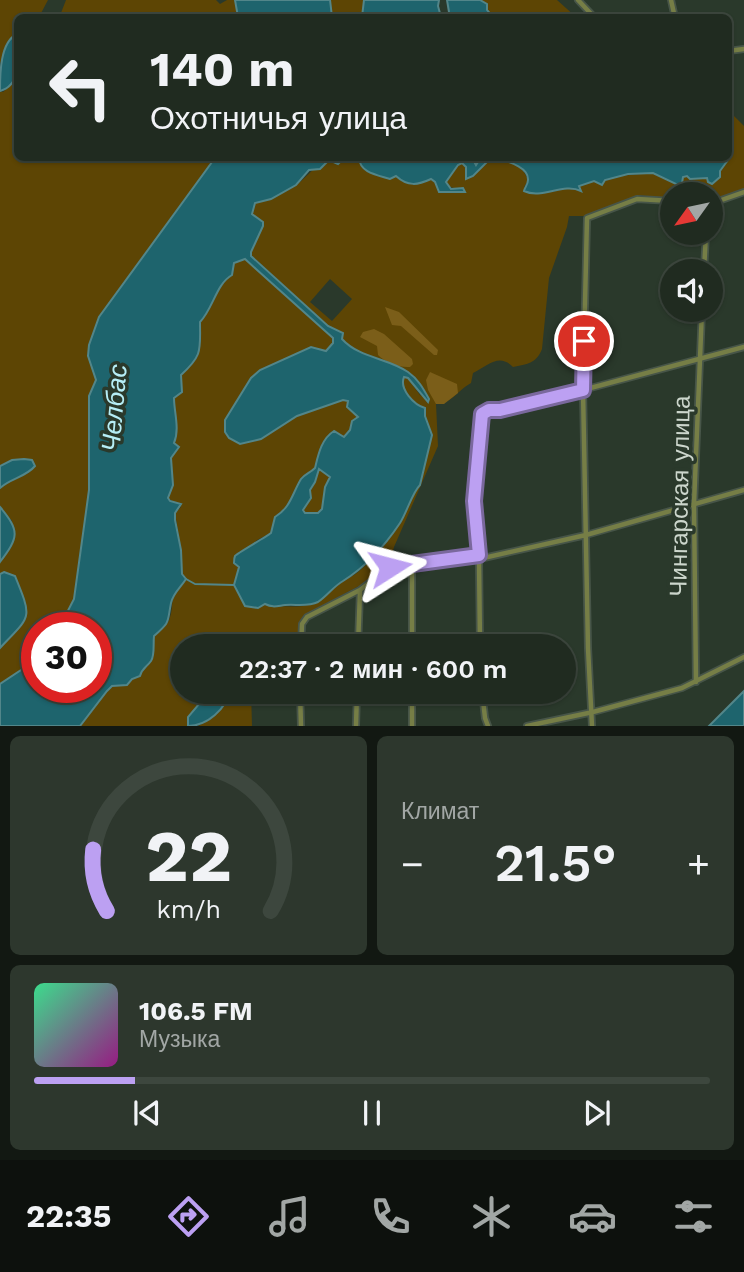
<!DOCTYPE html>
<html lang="ru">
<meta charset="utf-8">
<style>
:root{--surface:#202b20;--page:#2d372d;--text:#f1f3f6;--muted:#a2a7a5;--line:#3d473e;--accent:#bca0f2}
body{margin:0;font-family:"Work Sans",sans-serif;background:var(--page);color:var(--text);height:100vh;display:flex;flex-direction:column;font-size:26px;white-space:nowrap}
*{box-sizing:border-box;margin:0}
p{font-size:23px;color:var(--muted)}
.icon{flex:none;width:38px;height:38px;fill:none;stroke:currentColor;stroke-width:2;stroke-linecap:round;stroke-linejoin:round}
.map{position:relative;height:726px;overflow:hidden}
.side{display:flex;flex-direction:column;gap:10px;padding:10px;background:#121812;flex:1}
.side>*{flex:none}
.hud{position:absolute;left:14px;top:14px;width:718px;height:147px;border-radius:10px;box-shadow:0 2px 5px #0004,0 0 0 2px var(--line);background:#202b20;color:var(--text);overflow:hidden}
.needle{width:46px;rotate:237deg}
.fabs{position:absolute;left:660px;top:182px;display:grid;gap:14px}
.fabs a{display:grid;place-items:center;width:63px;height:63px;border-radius:50%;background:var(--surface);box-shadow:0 2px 5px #0004,0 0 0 2px var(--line);font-size:35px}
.speed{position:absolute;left:21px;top:612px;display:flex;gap:14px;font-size:35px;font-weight:700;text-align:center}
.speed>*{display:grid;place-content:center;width:91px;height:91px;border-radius:50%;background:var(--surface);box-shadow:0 2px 5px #0004,0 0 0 2px var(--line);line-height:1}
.speed .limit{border:10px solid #d22;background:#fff;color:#111}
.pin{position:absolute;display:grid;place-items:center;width:60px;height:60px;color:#fff;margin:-30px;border:4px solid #fff;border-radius:50%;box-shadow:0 2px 7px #0007}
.me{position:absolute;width:77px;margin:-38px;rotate:81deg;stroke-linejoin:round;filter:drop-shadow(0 0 5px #0008)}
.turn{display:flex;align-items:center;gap:24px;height:147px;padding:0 21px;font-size:32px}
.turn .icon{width:91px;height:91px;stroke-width:2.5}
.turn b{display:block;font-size:49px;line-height:60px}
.big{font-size:52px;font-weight:600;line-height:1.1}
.side .widget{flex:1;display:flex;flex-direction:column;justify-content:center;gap:10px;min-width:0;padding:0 24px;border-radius:10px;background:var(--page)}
.side .dial{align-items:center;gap:0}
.dial svg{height:182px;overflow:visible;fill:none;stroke:var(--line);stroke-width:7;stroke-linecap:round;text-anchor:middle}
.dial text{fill:var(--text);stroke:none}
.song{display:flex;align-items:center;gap:21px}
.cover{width:84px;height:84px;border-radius:10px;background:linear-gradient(135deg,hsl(150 70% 55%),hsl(310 70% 35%))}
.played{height:7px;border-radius:4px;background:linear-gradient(90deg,var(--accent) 15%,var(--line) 15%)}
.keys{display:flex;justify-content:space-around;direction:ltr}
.heat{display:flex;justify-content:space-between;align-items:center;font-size:38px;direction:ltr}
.side .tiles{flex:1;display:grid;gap:10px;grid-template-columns:1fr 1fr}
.widget:last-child{grid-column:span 2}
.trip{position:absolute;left:170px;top:634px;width:406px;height:70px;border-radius:35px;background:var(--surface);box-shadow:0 2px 5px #0004,0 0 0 2px var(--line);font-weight:600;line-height:70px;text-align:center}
.tab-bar{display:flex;height:112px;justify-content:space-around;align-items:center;background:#0d110d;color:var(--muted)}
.tab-bar .icon{width:49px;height:49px}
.tab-bar .on{color:var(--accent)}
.tab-bar b{font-size:32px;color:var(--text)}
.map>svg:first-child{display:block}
.green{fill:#5d4504;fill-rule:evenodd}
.forest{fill:#7b5e19}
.water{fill:#1e646d;stroke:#52868a;stroke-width:2;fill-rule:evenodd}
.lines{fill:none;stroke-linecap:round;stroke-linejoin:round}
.stream{stroke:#52868a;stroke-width:2}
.minor-casing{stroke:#475548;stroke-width:8}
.minor{stroke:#767e46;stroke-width:4.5}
.route-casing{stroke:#7a689d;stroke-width:18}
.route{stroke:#bca0f2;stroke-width:12}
.labels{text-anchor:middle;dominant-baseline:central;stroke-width:7;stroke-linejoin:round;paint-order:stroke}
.street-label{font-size:24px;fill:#ccd6cc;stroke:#2a392b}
.water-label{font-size:26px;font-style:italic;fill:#b6eef6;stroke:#2a392b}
</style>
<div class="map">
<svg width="744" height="726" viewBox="0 0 744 726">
<rect width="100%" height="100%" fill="#2a392b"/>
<!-- green -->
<path class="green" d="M0,0H48L39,17L18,18L17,34L7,43L0,64Z
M66,0H216L220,4L227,0H235L238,18H59Z
M330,0H364L362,17H332Z
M480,0H557L576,17H493Z
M17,69L18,158H215L99,317L88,356L96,380L89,396V490L74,599L59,628H37V657L30,664L0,684V648L10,637L4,572L0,574V562L12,546V521L0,507V488L8,481L29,473L2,464L0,466V91L3,92L15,81Z
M728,110L744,126V190L711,200L710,194H672V199L638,195L588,216H569L567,227L549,278L542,349C536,364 527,364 513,367C499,353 489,365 473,373L471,383C458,390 451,404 436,404L438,446L394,547L390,561L361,585L304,615L299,623V633L279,646H268L285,632L274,633C266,646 257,646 243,646L236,637L227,646H182V691H210L188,717V726H80L107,691C120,680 138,679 149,664C154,657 150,644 154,636C157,630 166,627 169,620C175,606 168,596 182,585L181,550L175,513L181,507L168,498L173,485L171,458L175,451L176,424L173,407V398L182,392L181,375C202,356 200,349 200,322C213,309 216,284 233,275L234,263L245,259L324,330L333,338V343L326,351L311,347L260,370L251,378L225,420L240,444L261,439L297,416L343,400L348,401L350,410L358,414V417L344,437H341L336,431L330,433L320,450L315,468L298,487L288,506L275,517L271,533L257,540L248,550L242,552L236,576L245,605C265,604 283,608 303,606C319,604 328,593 339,584C345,579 352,577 358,572C373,559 386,544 397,527C406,516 412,493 420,485L432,435L423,407C415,404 403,391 401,383L406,376L420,395L429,399C408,356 368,368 342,339L343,333L328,326L252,256L251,252L263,226V222L251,214L255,203C270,199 283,194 296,185C314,172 316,159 342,160V158H359L363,169L390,179L396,176L408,183L431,179L435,182L439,192H465L448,186L446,182C448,176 456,165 462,163L466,167L465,176L467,179L473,176L491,158C506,158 525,165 528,181L524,187L552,192L566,188L580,189L578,186L594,181L599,183L617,176L653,173L678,185L683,177C691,176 698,180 706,178C736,174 728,132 728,110ZM330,279L352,299L332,321L310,302Z
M319,469L330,476L325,488L322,510L318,513H305L303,511L311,498L310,490L313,487Z
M230,691H251L252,726H198L207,721L230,695Z"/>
<!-- forest -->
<path class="forest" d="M385,307L399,312L438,350L437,355H434L401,326L392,325Z
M374,329L384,334L412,359L413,364L410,367C400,368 385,362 378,355L377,346L360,337L363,332Z
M430,372L457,384L458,393L444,404H436L428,390L426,380Z"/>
<!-- water -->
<path class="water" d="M235,0H330L332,17H238Z
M364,0H439L438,6L441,17H362Z
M447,0H480L487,4V10L493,17H447L449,12Z
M17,34C18,54 23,85 0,91C0,74 0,42 17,34Z
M215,158H342V160L338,164L329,160L320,169L309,170L296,185L271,199L255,203L252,214L263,222V226L251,252V256L328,326L343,333L342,339C359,358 388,358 408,372C418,379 423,388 429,399L428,402L408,378L404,377C399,389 414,405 425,408V416L432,435L420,485C412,493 407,512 400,523C384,547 367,566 343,581C334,586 327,596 318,602C308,607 296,604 285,605C277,606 273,608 265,604L258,608L245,606L234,585L239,567L234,563C234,561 234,558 235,556C236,554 266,537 271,533L275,517C291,507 292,494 301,479C305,474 310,473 315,468C318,456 321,439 334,431L344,437L350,430L352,421L358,417L347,407L348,401L343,400L297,416L261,439L240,444L229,438L225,432V420L251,378L260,370L311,347L326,351L333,343V338L324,330L256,269L245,259L234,263L232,275C216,284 213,309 200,322C200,350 203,355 181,375L182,392L174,398C174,412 180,429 174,443L179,447L171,458L173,485L168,498L170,501L181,504L175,513V520L181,550L182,574L186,579C181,587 173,593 171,603C167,623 171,621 154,636C153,644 155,655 151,661C146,668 142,668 140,676L132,679L127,685L112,686L107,691L80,726H0V684L30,664L37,657V688H96V628H59L74,599L89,490V396L96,380L88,356L89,345L99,317ZM319,469L330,477L325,487L322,509L318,513H305L303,510L311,498L310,490L315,482Z
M359,158H472L476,165L480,159L491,158L473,176L466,179V167L462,163L458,165L446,182L451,189L463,188L465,192H439L435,182L431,179C418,185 408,187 396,176L390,179C377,175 360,173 359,158Z
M496,158H727L728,160L720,171V177L712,184L708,182L707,178L690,179L687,176L683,177L682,183L678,185L653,173L628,174L605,180L602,185L594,181L579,186L581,191C563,182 542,200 524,191C525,187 528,184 528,180C529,166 505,161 496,158Z
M24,459L32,460L35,466C26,477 11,478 0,488V466L12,460Z
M0,507C20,531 19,537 0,562Z
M4,572L15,576C33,620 31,615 0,648V574Z
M210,691H230C226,709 207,726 188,726V717Z
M744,691V726H709Z"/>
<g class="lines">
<!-- stream -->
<path class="stream" d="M186,579L195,584L234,585"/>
<!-- minor casing -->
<g class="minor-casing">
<path id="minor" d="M578,0L595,18
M671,0L675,18
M728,51L744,49
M710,204L744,192
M704,271L706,233
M479,559L586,535L744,490
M412,564V646
M301,646L302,624L307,617L360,590L390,567L479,555
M358,646L360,591
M480,646L479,559L474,501L482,414L489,410L500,409L583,390L744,347
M696,682L694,504L702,310
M300,691L301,726
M412,691V726
M482,691L485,718L488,726
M356,726L357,691
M527,726L593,712L682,688L744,657
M592,726L588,648L583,390L587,218L637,199L672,201"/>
</g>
<!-- minor -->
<use href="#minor" class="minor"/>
</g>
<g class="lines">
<!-- route casing -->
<g class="route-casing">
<path id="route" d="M390,567L479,555L474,501L482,414L489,410H500L583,390L584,341"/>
</g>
<!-- route -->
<use href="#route" class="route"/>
</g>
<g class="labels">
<!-- street labels -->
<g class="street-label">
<text transform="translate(680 496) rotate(-89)">Чингарская улица</text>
</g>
<!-- water labels -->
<g class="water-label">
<text transform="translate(114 408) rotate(-85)">Челбас</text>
</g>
</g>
</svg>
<div class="fabs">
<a><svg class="needle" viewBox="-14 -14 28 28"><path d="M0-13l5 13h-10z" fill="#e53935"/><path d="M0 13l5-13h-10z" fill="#a2a7a5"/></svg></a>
<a><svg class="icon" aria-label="sound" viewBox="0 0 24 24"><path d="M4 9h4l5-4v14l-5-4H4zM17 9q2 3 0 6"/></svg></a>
</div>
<div class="speed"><div class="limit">30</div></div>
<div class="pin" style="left:584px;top:341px;background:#d93025"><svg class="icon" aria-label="arrive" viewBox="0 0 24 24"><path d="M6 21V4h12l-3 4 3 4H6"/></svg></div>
<svg class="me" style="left:390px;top:567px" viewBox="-20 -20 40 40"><path d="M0-17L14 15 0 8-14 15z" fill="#bca0f2" stroke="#fff" stroke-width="4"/></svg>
<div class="trip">22:37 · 2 мин · 600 m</div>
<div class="hud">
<div class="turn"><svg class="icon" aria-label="left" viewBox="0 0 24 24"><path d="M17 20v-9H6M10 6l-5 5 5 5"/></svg><div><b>140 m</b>Охотничья улица</div></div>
</div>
</div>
<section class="side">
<div class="tiles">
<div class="widget dial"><svg viewBox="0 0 100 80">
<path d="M14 69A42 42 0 1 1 86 69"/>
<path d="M14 69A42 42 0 0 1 8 42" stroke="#bca0f2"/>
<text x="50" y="56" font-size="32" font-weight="700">22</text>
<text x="50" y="72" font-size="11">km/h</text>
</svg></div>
<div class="widget"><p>Климат</p>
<div class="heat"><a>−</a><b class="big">21.5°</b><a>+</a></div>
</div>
<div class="widget">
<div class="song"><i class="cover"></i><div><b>106.5 FM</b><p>Музыка</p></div></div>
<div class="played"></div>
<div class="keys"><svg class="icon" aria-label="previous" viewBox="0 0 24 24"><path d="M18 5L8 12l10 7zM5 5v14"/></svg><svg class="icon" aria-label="pause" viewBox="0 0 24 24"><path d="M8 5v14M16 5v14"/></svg><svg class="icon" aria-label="next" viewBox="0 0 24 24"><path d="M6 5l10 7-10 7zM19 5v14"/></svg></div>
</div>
</div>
</section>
<nav class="tab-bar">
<b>22:35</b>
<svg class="icon on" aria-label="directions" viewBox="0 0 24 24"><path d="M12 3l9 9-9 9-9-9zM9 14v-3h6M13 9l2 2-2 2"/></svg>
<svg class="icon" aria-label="music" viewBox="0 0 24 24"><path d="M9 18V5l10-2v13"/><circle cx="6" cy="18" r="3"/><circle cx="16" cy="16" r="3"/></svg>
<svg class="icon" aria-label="phone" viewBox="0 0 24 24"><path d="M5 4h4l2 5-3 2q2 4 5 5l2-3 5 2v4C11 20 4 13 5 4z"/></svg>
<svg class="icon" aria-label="climate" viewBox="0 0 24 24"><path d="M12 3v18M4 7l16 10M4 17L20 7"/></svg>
<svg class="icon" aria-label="car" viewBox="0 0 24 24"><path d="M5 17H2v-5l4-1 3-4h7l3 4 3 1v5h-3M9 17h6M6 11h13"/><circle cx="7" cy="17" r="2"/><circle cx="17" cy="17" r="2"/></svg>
<svg class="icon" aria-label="filters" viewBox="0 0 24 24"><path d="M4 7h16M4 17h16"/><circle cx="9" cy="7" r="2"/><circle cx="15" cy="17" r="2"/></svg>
</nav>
